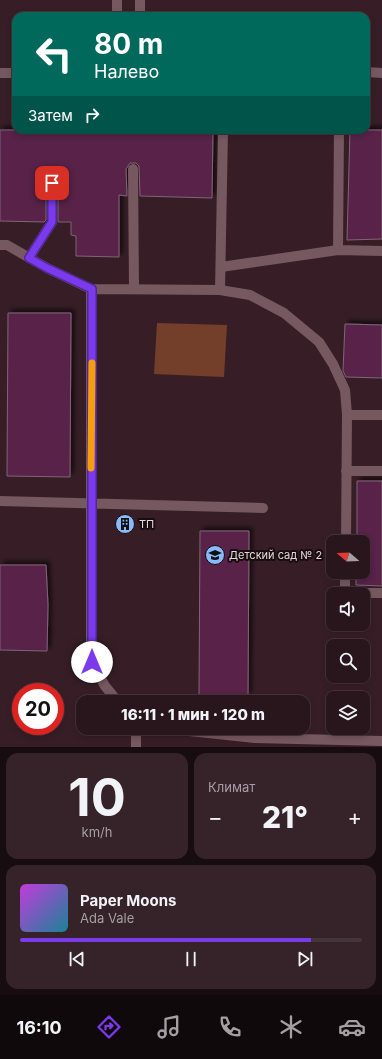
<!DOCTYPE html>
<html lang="ru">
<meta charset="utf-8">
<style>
:root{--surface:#29161c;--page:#352329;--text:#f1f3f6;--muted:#a59fa3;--line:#45353b;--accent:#7c3aed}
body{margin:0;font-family:Inter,sans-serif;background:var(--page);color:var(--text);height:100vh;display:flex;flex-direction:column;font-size:15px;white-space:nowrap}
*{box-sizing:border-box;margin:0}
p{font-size:13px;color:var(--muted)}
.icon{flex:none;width:22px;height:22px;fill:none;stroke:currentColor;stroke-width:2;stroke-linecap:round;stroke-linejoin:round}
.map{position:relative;height:747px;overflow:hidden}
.sheet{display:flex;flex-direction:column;gap:6px;padding:6px;background:#170c0f;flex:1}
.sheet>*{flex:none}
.top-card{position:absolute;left:12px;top:12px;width:358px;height:122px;border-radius:12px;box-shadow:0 2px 6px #0003,0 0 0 1px var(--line);background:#00695c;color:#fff;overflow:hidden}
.needle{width:26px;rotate:289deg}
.tools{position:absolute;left:326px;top:535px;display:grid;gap:8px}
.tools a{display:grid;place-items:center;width:44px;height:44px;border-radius:8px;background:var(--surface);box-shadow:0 2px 6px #0003,0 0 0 1px var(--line);font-size:20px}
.speed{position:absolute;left:12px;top:683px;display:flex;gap:8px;font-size:20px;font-weight:700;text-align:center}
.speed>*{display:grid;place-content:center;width:52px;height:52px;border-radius:50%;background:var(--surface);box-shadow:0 2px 6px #0003,0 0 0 1px var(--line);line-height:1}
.speed .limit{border:6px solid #d22;background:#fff;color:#111}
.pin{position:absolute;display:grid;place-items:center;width:34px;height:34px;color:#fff;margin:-17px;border-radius:8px;box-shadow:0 2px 6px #0006}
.me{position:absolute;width:44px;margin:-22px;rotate:0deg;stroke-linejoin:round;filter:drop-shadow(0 0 3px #0008)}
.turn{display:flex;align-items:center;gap:14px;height:84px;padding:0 16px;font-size:18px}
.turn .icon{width:52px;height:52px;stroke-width:2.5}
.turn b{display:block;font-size:28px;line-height:34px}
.then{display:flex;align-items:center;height:38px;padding:0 16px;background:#0003;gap:8px;font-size:15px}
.big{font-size:30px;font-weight:800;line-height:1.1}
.sheet .tile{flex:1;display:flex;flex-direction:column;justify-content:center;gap:6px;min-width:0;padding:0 14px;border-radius:12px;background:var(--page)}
.sheet .dial{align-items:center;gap:0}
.dial b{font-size:52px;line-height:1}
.song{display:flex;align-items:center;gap:12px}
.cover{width:48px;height:48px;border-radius:6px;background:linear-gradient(135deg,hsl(290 70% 55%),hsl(190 70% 35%))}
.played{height:4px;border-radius:2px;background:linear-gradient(90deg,var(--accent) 85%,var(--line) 85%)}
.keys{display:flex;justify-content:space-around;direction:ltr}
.heat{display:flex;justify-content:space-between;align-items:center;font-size:22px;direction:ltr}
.sheet .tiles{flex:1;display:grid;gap:6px;grid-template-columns:1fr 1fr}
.tile:last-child{grid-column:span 2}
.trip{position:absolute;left:76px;top:695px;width:234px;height:40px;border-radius:12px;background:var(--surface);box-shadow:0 2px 6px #0003,0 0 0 1px var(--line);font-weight:800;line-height:40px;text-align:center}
.menu{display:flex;height:64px;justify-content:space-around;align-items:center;background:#10090b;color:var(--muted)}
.menu .icon{width:28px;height:28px}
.menu .current{color:var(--accent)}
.menu b{font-size:18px;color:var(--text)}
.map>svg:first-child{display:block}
.green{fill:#733e2a}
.building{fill:#58234a;stroke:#7f6576;filter:url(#shadow)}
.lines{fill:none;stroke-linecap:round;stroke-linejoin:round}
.service{stroke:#765860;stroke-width:10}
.minor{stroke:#765860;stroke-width:10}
.route-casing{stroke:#51269a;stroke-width:10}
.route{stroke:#7c3aed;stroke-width:7}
.slow{stroke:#f59e0b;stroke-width:7}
.labels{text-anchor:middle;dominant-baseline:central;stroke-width:4;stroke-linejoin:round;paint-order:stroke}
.poi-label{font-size:11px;fill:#e7d5d9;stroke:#170c0f;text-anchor:start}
</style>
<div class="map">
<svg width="382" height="747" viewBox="0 0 382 747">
<defs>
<filter id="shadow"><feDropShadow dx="3.5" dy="-3.5" stdDeviation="2" flood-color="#0009"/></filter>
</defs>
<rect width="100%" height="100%" fill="#371e26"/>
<!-- green -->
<path class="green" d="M157,323L227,325L224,377L154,374Z"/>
<!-- building -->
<path class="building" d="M0,130H213L212,198L140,196L139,166L136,163H130L126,169L127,196L119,195V257L76,256V236L71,235V222H58V183L55,177H49L46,183V220L44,222L0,221Z
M350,130H382V239L347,240Z
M8,313H71L70,477L7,476Z
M345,324L382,325V378L346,377L343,371Z
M357,481H382V586L356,585V572H363V542H357Z
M200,531H249L248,695H199Z
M0,565H46L48,605L47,651L0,650Z"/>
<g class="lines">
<!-- service -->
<path class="service" d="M117,16V0
M140,16V0
M339,130L338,250L382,251
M133,169L134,289
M0,245H7L47,268L91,289V661L105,686L118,702
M29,258L52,222V183
M221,267L338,250
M91,289L220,290L250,295L284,313L319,342L333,364L345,390L347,415H382
M220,290L223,130
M346,471H382
M0,501L263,508
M346,542L347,415
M345,572V593H382
M161,728L255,738L382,741
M136,747V728"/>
<!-- minor -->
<path class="minor" d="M366,72L382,73
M0,73H16"/>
</g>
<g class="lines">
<!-- route casing -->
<g class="route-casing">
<path id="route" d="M52,183V222L29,258L47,268L92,289V662"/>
</g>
<!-- route -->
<use href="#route" class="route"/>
<!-- slow -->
<path class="slow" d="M91,468L92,363"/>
</g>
<!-- icons -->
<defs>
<g id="building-disc" transform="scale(1)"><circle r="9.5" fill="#89bafc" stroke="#170c0f"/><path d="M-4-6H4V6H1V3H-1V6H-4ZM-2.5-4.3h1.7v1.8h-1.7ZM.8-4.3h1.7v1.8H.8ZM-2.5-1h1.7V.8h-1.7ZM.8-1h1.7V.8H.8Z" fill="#111"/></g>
<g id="school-disc" transform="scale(1)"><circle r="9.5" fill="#89bafc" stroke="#170c0f"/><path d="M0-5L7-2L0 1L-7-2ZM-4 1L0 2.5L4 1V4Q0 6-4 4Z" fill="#111"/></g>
</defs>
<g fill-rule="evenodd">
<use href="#building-disc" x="125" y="524"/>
<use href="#school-disc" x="215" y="555"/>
</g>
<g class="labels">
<!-- poi labels -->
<g class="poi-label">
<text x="139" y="524">ТП</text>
<text x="229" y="555">Детский сад № 2</text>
</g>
</g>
</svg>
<div class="tools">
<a><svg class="needle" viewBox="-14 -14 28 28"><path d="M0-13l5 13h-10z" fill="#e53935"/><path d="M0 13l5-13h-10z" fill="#a59fa3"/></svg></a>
<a><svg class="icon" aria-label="sound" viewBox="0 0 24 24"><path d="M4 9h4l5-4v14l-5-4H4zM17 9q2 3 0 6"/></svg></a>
<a><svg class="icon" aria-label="search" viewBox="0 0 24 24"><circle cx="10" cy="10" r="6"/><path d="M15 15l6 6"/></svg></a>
<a><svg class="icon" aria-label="layers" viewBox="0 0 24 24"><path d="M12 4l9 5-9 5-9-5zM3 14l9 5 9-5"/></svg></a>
</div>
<div class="speed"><div class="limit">20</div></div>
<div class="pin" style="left:52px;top:183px;background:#d93025"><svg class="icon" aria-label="arrive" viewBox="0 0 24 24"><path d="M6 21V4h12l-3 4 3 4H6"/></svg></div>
<svg class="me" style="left:92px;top:662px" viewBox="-20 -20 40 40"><circle r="19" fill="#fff"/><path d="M0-13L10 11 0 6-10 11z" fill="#7c3aed"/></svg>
<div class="trip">16:11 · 1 мин · 120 m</div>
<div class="top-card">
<div class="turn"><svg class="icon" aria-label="left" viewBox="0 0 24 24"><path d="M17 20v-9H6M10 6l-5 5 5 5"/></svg><div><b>80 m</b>Налево</div></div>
<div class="then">Затем<svg class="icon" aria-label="right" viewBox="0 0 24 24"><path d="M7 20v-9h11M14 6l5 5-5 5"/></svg></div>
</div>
</div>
<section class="sheet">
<div class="tiles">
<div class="tile dial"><b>10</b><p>km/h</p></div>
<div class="tile"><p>Климат</p>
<div class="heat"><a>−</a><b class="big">21°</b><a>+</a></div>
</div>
<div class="tile">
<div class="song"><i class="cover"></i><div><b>Paper Moons</b><p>Ada Vale</p></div></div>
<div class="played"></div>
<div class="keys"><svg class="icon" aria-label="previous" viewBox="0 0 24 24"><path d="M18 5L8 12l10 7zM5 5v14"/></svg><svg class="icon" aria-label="pause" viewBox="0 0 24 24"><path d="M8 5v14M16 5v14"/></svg><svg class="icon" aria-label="next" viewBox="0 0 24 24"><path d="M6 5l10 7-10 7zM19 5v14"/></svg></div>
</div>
</div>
</section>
<nav class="menu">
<b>16:10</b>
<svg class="icon current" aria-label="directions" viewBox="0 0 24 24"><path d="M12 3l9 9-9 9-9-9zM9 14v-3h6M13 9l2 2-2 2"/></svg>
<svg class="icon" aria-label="music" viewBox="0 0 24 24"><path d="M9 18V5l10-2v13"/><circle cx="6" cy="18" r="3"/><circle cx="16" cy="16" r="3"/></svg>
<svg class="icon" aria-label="phone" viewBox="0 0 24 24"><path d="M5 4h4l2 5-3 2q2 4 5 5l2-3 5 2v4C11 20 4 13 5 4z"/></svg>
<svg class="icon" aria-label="climate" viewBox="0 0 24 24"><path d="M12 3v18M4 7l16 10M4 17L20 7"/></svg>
<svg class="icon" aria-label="car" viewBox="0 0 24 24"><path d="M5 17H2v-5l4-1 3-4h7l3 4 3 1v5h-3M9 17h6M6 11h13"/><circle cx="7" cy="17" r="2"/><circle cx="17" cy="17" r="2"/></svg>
</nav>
